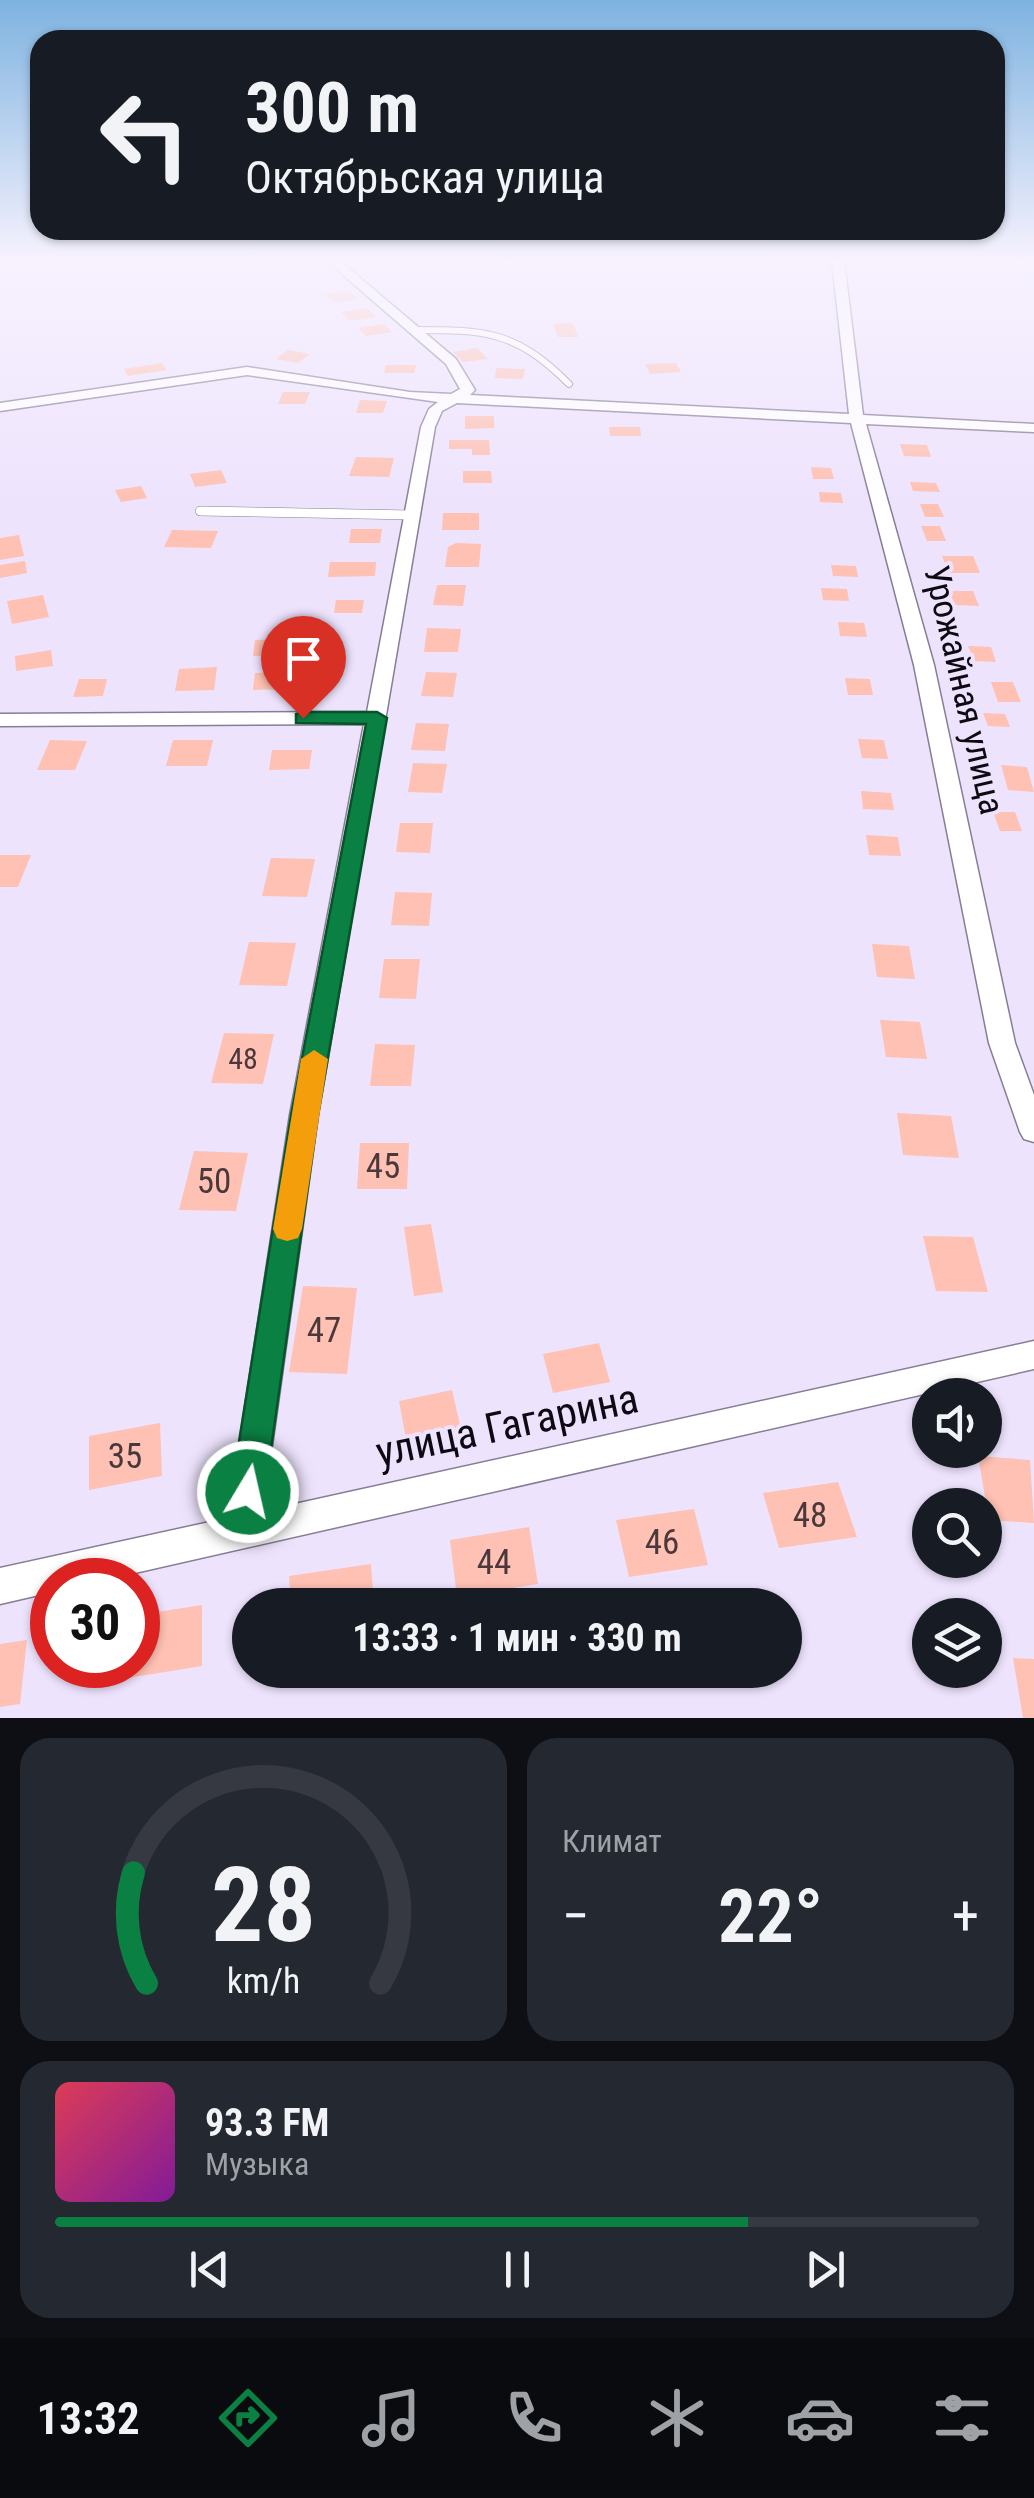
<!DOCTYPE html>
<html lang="ru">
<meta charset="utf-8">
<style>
:root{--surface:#171b24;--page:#242831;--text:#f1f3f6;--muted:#9ea1a6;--line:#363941;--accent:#0b8043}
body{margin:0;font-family:"Roboto Condensed",sans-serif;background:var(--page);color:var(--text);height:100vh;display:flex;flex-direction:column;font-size:38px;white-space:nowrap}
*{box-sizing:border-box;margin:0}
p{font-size:32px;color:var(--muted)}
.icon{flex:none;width:55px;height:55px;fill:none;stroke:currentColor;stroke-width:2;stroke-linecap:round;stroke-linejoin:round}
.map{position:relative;height:1718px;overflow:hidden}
.details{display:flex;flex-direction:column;gap:20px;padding:20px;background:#0d0f14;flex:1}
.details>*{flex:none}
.guide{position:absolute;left:30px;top:30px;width:975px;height:210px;border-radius:30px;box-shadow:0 2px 8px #0004;background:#171b24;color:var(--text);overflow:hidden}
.controls{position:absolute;left:912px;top:1378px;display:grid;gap:20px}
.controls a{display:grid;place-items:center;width:90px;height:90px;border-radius:50%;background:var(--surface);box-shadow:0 2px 8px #0004;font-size:50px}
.speed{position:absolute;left:30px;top:1558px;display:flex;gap:20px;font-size:50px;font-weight:700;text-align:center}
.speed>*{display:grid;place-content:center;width:130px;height:130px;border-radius:50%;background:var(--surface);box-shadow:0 2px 8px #0004;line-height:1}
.speed .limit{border:15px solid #d22;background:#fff;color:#111}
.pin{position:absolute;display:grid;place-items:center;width:85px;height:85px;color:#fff;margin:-102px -42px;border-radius:50% 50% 50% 0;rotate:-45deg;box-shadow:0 0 10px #0007}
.pin .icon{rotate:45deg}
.me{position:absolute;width:110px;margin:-55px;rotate:9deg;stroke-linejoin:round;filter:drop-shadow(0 0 8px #0008)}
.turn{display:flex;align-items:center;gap:35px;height:210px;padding:0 50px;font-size:45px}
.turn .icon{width:130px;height:130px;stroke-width:2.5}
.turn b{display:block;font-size:70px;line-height:85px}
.big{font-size:75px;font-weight:700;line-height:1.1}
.details .card{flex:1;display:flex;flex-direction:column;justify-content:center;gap:15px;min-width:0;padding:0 35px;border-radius:30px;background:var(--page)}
.details .dial{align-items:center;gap:0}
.dial svg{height:260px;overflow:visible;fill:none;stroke:var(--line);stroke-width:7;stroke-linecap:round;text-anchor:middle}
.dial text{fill:var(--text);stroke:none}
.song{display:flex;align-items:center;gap:30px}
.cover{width:120px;height:120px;border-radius:15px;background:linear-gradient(135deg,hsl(350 70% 55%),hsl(290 70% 35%))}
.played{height:10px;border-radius:5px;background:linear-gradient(90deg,var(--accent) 75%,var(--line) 75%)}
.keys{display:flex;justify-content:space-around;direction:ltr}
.heat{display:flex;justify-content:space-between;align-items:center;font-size:55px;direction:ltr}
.details .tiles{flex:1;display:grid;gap:20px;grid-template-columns:1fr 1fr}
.card:last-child{grid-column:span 2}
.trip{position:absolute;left:232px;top:1588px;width:570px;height:100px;border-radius:50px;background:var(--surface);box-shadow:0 2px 8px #0004;font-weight:700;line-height:100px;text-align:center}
.dock{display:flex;height:160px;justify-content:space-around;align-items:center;background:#090b0e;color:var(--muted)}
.dock .icon{width:70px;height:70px}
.dock .on{color:var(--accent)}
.dock b{font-size:45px;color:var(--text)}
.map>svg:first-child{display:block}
.building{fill:#fec1b3}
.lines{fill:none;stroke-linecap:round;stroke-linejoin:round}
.lane-far1-casing{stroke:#877d95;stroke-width:8}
.lane-casing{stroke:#877d95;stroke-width:10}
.street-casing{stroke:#877d95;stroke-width:3}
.lane-far1{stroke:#fff;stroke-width:6}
.lane{stroke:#fff;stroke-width:9}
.street{fill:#fff;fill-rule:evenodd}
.route{fill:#0b8043;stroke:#07532c;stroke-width:2.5}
.slow{fill:#f59e0b}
.labels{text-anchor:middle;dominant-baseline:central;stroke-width:8;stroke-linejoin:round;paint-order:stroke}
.number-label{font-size:30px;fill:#4a383b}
.street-label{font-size:35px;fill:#0e0a13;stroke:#eee3fd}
.near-number-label{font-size:35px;fill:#4a383b}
.near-street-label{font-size:42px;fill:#0e0a13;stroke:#eee3fd}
</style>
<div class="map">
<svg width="1034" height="1718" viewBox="0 0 1034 1718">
<rect width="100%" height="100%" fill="#eee3fd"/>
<!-- building -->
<path class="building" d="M350,291L358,299L333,303L325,294Z
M367,308L376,317L350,321L341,312Z
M573,323L578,337H558L553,324Z
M384,324L392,332L366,336L358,328Z
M477,348L488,359L463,362L453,352Z
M288,350L310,354L298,363L276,359Z
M162,363L167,370L128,376L124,369Z
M676,363L681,372L650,374L645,364Z
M386,365H416L414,373H384Z
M496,368L525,369L523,379L495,378Z
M283,392H310L305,404H278Z
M360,400L387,401L383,413H356Z
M465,416H494V428L465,429Z
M609,427H640L641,436H610Z
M449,440H489L490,455H472V449H449Z
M900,444L927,445L931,457L904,456Z
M356,457L394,458L389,477L349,476Z
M811,467L831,468L834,479H813Z
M221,470L227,483L195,487L190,474Z
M463,471H491L492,483H463Z
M910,482L936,483L940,492L913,491Z
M141,486L147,498L121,502L115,490Z
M819,492L841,493L843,503L820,502Z
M920,504H938L944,517H925Z
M443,513H479V530H442Z
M921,526H940L946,541H927Z
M351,529H382L380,543H349Z
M172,530L218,531L211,548L164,547Z
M19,535L24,556L0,560V538Z
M456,543L481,544L479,567H445L448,547Z
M942,556H973L980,573H949Z
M25,561L27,573L0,578V565Z
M330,562H376L375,576L328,577Z
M831,565L856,566L858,577L833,576Z
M437,585H466L463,606L433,605Z
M821,588L847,589L849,601L823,600Z
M949,591H973L979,606L955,605Z
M43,595L49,617L12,624L7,601Z
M336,600H364L362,613H334Z
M838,622L864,623L867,637L840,636Z
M427,628L461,629L458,652H424Z
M315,638L314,654L253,656L255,640Z
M968,646L991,647L996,662L974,661Z
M51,650L53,666L16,671L15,656Z
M217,667L214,690L175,691L179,669Z
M333,670V687L253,690L255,673Z
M426,672L457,673L453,697L421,696Z
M845,678L870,679L873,695H848Z
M79,679H107L103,696L73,697Z
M991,682H1013L1021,702H998Z
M983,713L1005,714L1010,727L988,726Z
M416,723L449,724L445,751L411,750Z
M858,739L884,740L888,759L862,758Z
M50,740L87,741L75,770H37Z
M173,740H213L207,766H166Z
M272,750H312L309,769L269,770Z
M413,763L447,764L442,793L408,792Z
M1001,765L1027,767L1034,792L1008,790Z
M861,791L891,793L894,810L863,809Z
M993,812H1015L1022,831H1000Z
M400,823H433L430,853L396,852Z
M866,835L898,837L901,856L869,855Z
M0,855H31L18,887H0Z
M271,858L315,859L307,897L262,896Z
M395,892L432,893L429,926L391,925Z
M249,942L296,943L287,986L239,985Z
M872,944L909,946L915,979L877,977Z
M384,959H420L416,999L379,998Z
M880,1020L920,1022L927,1059L886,1057Z
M224,1033L274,1034L263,1084L211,1083Z
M375,1044L415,1045L411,1086H370Z
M897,1113L951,1116L959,1158L903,1155Z
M360,1143H409L407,1189H357Z
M194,1151L248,1153L236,1211L179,1210Z
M431,1224L443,1292L414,1296L404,1227Z
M923,1236L973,1237L988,1292L936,1291Z
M303,1286L357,1288L347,1374L289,1372Z
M599,1343L610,1382L553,1393L543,1354Z
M452,1390L463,1438L408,1450L399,1401Z
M160,1423L162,1476L89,1490V1436Z
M978,1456L1030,1460L1034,1523L989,1520Z
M838,1482L857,1537L779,1548L763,1493Z
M694,1509L708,1565L629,1577L616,1520Z
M529,1527L538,1584L457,1597L450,1540Z
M371,1564L374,1605H291L289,1576Z
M202,1605V1666L115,1680L116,1665H138V1615Z
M27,1640L20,1704L0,1707V1644Z
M1013,1658L1034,1659V1718H1023Z"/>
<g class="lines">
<!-- lane-far1 casing -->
<g class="lane-far1-casing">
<path id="lane-far1" d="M412,330C485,330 515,330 569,384"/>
</g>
<!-- lane casing -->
<g class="lane-casing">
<path id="lane" d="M200,511L413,515"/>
</g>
<!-- street casing -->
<g class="street-casing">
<path id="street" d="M327,261H340L456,359L475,390L470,395L849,414L832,261H844L863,415L1034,424V432L866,424L934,665L1015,1043L1034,1095V1142L1024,1139L1020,1132L989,1043L914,665L851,423L457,403L442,411L435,427L318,1115L263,1511L1034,1341V1369L104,1580H52V1592L0,1604V1568L228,1518L290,1115L364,724L0,726V714L367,712L421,427L429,409L438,402L247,375L0,411V403L247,367L410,392L451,394L460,389L446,364Z"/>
</g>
<!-- lane-far1 -->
<use href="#lane-far1" class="lane-far1"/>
<!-- lane -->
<use href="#lane" class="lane"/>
<!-- street -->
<use href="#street" class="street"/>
</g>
<!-- sky -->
<linearGradient id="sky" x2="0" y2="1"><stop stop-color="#7eb3e0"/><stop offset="0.52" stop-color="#f7f2fe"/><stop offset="1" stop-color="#f7f2fe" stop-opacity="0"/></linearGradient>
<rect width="1034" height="502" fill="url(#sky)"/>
<!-- route -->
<path class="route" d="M303,712H377L387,718L318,1115L265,1492L260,1503L248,1508L236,1503L231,1492L291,1115L366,724L296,723V714Z"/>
<!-- slow -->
<path class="slow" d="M314,1050L328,1059L302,1229L298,1238L287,1241L277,1238L273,1229L301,1059Z"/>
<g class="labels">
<!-- number labels -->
<g class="number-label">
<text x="243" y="1058">48</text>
</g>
<!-- street labels -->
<g class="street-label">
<text transform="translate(964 690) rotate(77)">Урожайная улица</text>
</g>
<!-- near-number labels -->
<g class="near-number-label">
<text x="383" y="1166">45</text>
<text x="214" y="1181">50</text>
<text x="324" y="1330">47</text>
<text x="125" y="1456">35</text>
<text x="810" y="1515">48</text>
<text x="662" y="1542">46</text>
<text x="494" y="1562">44</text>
</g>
<!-- near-street labels -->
<g class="near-street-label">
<text transform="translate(507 1425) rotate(-12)">улица Гагарина</text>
</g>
</g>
</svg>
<div class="controls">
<a><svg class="icon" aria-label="sound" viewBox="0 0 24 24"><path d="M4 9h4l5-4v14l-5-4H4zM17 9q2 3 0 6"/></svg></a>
<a><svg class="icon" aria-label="search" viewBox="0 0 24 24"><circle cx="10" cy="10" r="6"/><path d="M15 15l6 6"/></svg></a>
<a><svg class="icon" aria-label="layers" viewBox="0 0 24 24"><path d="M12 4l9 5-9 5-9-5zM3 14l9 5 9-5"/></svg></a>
</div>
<div class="speed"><div class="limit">30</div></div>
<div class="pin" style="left:303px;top:718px;background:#d93025"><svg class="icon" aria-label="arrive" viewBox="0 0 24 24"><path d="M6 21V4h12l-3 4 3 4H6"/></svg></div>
<svg class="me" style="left:248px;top:1492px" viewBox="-20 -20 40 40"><circle r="17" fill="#0b8043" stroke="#fff" stroke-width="3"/><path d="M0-11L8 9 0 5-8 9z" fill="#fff"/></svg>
<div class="trip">13:33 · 1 мин · 330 m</div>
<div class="guide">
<div class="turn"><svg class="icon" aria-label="left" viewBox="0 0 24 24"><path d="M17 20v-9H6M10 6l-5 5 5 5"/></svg><div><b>300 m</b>Октябрьская улица</div></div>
</div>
</div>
<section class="details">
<div class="tiles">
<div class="card dial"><svg viewBox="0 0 100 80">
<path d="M14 69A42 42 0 1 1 86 69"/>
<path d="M14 69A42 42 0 0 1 10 35" stroke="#0b8043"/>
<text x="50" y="56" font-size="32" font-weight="700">28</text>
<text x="50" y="72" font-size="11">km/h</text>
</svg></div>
<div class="card"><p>Климат</p>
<div class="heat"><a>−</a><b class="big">22°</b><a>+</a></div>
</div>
<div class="card">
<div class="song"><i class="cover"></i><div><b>93.3 FM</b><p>Музыка</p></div></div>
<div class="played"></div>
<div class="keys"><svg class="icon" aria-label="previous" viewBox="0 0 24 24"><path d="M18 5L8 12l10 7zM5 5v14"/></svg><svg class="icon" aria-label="pause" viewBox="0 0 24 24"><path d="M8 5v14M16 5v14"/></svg><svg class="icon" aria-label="next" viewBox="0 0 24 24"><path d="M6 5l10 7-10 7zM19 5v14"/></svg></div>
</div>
</div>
</section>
<nav class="dock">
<b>13:32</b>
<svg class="icon on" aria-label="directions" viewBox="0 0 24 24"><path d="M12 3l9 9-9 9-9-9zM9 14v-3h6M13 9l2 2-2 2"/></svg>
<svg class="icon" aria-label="music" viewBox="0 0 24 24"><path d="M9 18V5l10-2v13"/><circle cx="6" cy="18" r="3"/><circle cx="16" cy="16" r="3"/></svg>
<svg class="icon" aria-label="phone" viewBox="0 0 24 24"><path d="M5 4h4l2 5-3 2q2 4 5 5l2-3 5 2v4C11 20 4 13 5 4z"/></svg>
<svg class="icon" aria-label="climate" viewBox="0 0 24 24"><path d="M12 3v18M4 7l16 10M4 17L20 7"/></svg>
<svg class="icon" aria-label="car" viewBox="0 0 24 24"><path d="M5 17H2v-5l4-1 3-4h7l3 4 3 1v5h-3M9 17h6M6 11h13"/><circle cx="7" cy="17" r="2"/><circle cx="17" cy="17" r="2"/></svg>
<svg class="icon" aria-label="filters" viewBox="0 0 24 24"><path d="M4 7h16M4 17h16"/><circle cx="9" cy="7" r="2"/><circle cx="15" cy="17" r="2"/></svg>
</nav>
